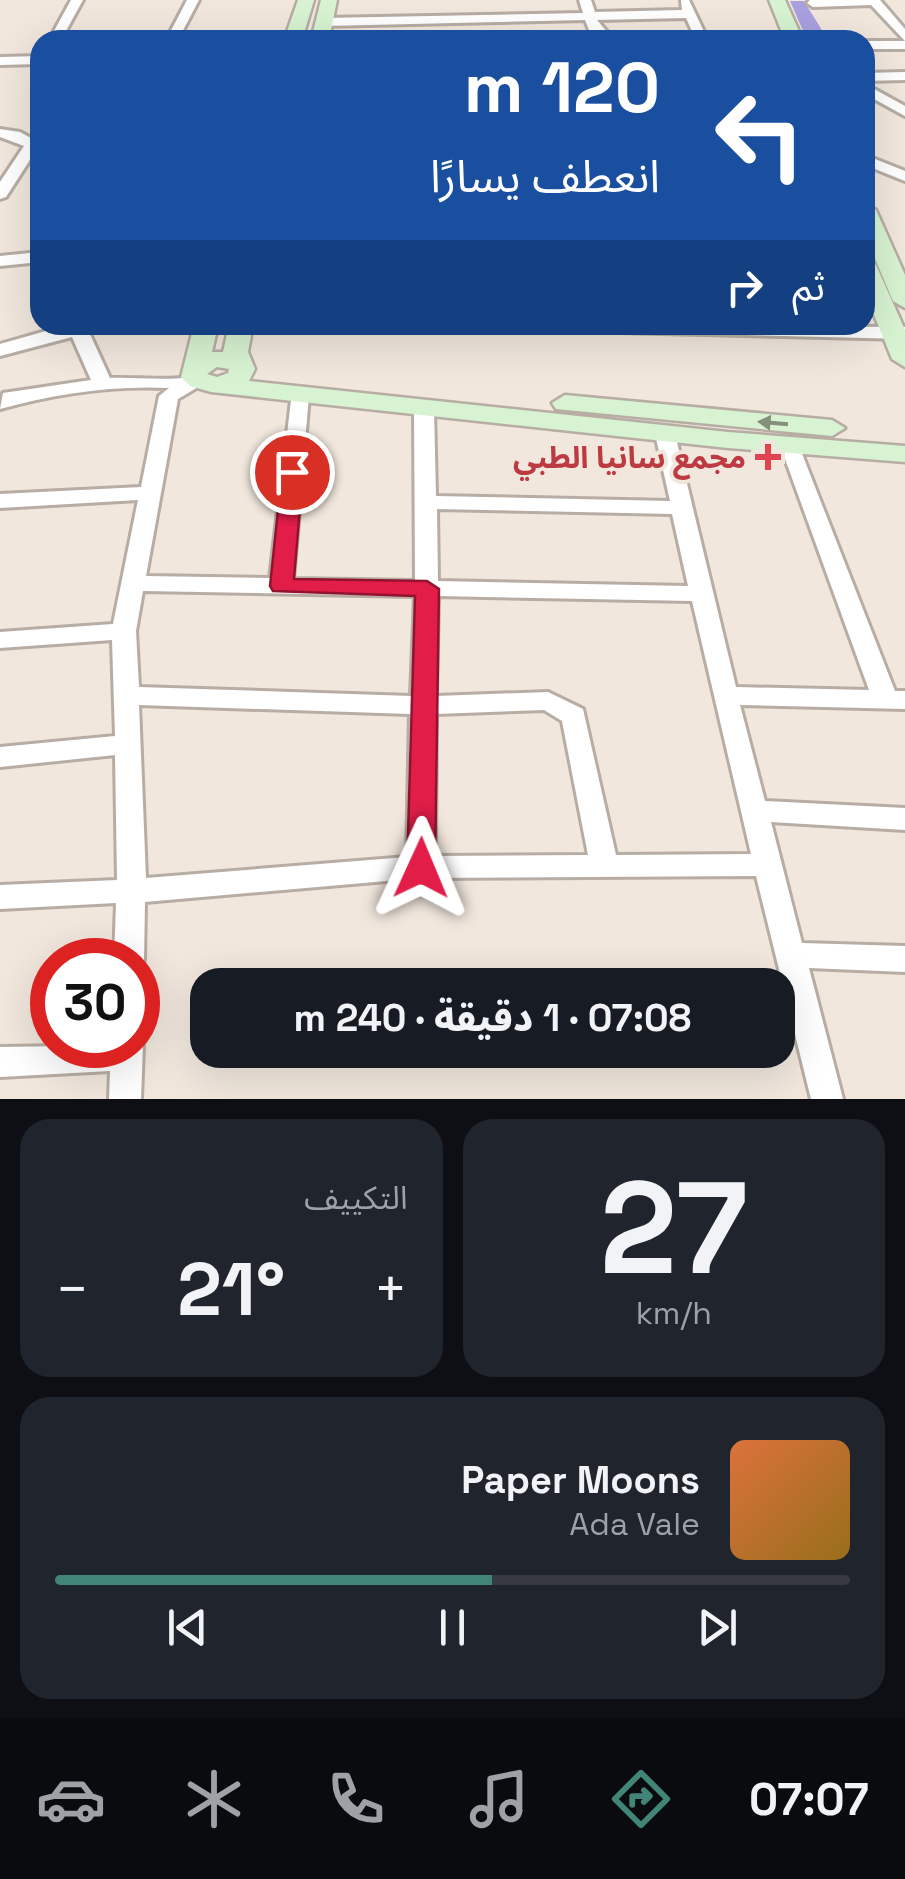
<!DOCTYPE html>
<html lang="ar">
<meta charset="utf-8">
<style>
:root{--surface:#171b24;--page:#20242c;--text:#f1f3f6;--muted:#9ea1a6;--line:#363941;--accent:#418579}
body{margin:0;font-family:"Space Grotesk","Noto Sans Arabic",sans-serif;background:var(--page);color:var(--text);direction:rtl;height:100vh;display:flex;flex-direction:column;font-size:38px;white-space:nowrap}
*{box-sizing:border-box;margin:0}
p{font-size:32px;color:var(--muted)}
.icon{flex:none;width:55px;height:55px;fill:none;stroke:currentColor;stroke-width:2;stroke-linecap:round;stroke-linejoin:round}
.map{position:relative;height:1099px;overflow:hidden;direction:ltr}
.details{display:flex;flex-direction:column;gap:20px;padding:20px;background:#0d0f14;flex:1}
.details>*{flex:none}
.banner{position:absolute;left:30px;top:30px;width:845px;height:305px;border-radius:30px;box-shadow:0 10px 40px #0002;direction:rtl;background:#1a4fa0;color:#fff;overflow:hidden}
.speed{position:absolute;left:30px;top:938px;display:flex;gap:20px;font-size:50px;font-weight:700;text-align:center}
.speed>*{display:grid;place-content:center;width:130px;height:130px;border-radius:50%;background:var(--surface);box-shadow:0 10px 40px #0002;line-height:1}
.speed .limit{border:15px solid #d22;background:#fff;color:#111}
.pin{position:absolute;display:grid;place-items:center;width:85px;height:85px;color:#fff;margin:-42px;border:5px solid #fff;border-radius:50%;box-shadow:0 2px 10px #0007}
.me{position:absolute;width:110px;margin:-55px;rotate:1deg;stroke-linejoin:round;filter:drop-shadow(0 0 8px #0008)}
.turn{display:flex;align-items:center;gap:35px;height:210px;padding:0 50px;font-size:45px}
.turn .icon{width:130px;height:130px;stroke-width:2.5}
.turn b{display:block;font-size:70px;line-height:85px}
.then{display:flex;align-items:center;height:95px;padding:0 50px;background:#0003;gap:20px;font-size:38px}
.big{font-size:75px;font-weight:800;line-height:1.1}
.details .widget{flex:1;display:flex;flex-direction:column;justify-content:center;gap:15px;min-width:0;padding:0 35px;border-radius:30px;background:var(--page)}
.details .dial{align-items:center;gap:0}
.dial b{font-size:130px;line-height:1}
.song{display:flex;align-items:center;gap:30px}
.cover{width:120px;height:120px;border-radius:15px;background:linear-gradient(135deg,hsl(20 70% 55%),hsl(40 70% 35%))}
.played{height:10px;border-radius:5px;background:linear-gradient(90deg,var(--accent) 55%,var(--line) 55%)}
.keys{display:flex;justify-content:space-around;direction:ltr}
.heat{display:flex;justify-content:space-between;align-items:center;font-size:55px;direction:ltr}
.details .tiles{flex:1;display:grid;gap:20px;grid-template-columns:1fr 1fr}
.widget:last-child{grid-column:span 2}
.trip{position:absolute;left:190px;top:968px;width:605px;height:100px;border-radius:30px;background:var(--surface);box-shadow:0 10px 40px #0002;font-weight:800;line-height:100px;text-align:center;direction:rtl}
.menu{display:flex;height:160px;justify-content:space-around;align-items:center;background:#090b0e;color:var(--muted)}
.menu .icon{width:70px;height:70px}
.menu .active{color:var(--accent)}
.menu b{font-size:45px;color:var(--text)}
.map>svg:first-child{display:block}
.building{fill:#a9a1e0}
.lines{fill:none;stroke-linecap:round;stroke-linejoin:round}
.street-casing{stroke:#b7ada4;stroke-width:6}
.secondary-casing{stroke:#b7ada4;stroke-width:5}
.street{fill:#fff;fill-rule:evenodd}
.secondary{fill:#d7f3d1;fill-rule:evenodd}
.oneway{fill:#84907c}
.route{fill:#e11d48;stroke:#92132f;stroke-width:2.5}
.health-dot{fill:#e0444e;stroke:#f1e7dd;stroke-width:4}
.labels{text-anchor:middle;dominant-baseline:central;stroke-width:8;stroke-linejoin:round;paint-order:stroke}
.health-label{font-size:30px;font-weight:bold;fill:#be3a42;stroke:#f1e7dd;text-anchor:end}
</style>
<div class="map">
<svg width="905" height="1099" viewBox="0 0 905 1099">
<rect width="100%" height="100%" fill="#f1e7dd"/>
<!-- building -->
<path class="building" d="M790,1H804L828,40H807Z"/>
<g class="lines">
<!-- street casing -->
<g class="street-casing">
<path id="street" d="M71,0H83L61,40H49Z
M187,0H199L178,40H166Z
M579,0H591L595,12L682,10L681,0H689L708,40H696L686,18L597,20L614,40H600L589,30L585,20L324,26L318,22L324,18L583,13Z
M810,0H880L905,29V41L871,5L813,7L807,3Z
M865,41H905V49H865Z
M40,56V64L0,65V57Z
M905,72V80L865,81V73Z
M865,84L905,106V116L865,94Z
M0,129L20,132L40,143V153L35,152L6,197L0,199V182L24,146L0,137Z
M865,155L905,171V181L865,165Z
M40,252V262L0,266V256Z
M67,325H104L89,332L110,378C137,377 175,382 198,375L208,381L178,399L146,576L270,578L292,392L299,390L309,396L293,579L415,581L414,409L417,405H431L434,409L436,496L670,501L655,434L665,428L675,434L736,687L869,690L780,445L790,439L797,441L895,691H905V709L740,705L765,801L905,808V830L771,822L802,943L905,946V972L809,968L843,1099H811L756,876L421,878L145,902L144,960L138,970V960H114L116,903L0,909V885L117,880L115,755L0,767V747L115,736L112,640L0,648V632L113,624L138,500L0,508V494L141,487L159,396L169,388C113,385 53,394 0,409L3,393L91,380L72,337L0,356V344ZM437,509L672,514L688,586L438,581ZM143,591L415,596L411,696L139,687L136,631ZM438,596L692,601L751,854L616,855L583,709L548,692L436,696ZM139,705L410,714L407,857L146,878ZM544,710L562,721L588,855L435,856L436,714Z
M527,325L905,327V339L536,330Z
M138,1035L143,1045L141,1099H109L110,1071L0,1077V1047L138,1045Z"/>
</g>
<!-- secondary casing -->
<g class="secondary-casing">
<path id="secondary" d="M298,0H314L302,40H284Z
M321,0H337L329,40H311Z
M769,0H785L803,40H785Z
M865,204L876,210L905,275V308L893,301L865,235Z
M865,258L876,265L905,330V367L892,359L865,293Z
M194,325H218L212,352H223L229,325H253L248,352L255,369L249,381L728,432L905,446V462L728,448L211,392L190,386L181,377ZM217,367L229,369L228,373L217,377L207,374Z
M565,395L832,420L845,428L832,436L556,409L552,403Z"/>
</g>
<!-- street -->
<use href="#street" class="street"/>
<!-- secondary -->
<use href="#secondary" class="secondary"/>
</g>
<!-- one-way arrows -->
<defs><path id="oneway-solid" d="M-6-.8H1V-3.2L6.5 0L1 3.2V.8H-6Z" transform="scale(2.5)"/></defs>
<use class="oneway" href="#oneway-solid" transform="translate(773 423) rotate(-175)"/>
<!-- route -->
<path class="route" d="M292,466L303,472L294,579L427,581L439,589L435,868L431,876L421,879L411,876L407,868L415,596L273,591L270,586L282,472Z"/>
<!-- markers -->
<path class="health-dot" d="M763 442h10v10h10v10h-10v10h-10v-10h-10v-10h10z"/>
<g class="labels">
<!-- health labels -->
<g class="health-label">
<text x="746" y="457">مجمع سانيا الطبي</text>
</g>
</g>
</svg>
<div class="speed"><div class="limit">30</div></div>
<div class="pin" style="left:292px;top:472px;background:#d93025"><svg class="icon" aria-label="arrive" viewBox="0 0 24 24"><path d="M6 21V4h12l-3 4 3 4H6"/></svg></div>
<svg class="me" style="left:421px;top:868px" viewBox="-20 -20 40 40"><path d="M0-17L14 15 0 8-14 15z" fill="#e11d48" stroke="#fff" stroke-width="4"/></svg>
<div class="trip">07:08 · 1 دقيقة · 240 m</div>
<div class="banner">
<div class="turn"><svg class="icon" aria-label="left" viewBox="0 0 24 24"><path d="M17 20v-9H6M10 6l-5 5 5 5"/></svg><div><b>120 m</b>انعطف يسارًا</div></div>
<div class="then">ثم<svg class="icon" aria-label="right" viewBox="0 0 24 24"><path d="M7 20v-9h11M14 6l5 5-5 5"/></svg></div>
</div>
</div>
<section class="details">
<div class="tiles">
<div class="widget dial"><b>27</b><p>km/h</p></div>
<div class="widget"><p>التكييف</p>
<div class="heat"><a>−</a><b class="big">21°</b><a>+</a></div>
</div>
<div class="widget">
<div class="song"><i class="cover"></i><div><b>Paper Moons</b><p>Ada Vale</p></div></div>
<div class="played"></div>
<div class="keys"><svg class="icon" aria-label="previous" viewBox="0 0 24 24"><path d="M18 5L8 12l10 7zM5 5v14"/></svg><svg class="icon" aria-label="pause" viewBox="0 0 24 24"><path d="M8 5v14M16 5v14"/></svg><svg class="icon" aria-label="next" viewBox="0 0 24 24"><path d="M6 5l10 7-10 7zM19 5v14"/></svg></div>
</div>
</div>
</section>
<nav class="menu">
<b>07:07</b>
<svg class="icon active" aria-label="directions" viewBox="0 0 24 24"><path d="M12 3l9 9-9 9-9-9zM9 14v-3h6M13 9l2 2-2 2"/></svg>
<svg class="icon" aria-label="music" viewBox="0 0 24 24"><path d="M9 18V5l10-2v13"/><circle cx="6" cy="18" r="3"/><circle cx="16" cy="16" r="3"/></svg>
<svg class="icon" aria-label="phone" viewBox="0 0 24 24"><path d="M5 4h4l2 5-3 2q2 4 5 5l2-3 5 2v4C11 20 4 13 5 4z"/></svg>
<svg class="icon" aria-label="climate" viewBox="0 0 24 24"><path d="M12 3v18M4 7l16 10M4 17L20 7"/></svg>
<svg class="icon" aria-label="car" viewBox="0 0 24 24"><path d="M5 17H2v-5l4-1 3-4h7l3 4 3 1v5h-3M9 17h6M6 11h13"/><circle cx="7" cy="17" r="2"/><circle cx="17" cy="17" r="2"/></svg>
</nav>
